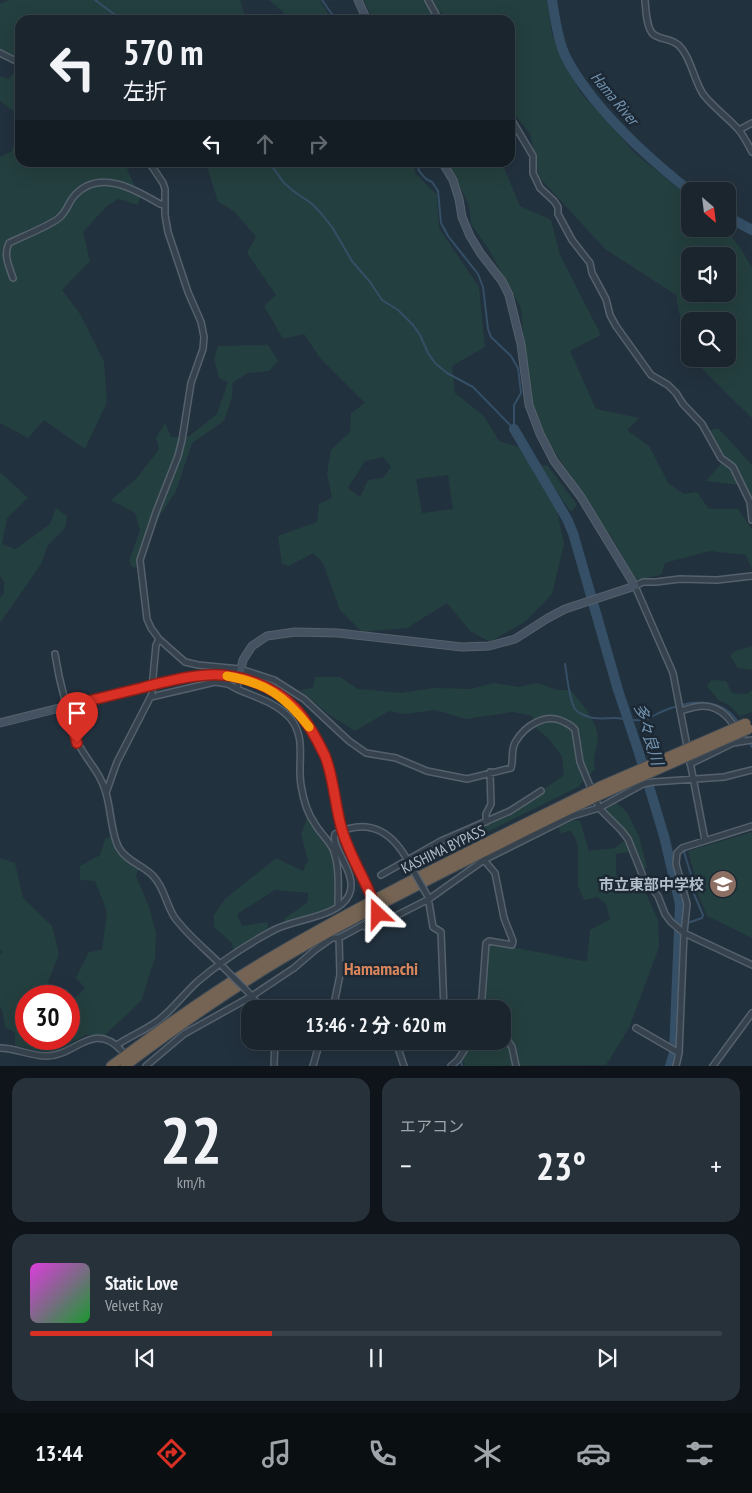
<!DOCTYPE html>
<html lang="ja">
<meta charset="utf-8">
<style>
:root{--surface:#1a252e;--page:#27313a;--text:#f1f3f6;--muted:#9fa5aa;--line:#38424a;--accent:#d93025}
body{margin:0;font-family:"PT Sans Narrow","Noto Sans JP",sans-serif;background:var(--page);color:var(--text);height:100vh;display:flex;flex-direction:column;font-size:19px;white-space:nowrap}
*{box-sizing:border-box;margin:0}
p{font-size:16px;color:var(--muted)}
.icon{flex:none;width:28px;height:28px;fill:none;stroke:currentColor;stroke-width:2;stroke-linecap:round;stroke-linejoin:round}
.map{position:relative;height:1066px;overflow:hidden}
.panel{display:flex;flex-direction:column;gap:12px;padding:12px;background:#0e1419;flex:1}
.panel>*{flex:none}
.banner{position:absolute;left:15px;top:15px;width:500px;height:152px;border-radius:15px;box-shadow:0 5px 20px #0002,0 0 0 1px var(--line);background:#1a252e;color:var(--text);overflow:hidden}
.needle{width:32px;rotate:152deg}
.buttons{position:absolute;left:681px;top:182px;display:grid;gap:10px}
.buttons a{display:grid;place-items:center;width:55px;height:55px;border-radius:10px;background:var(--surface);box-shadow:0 5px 20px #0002,0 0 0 1px var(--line);font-size:25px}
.speed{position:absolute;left:15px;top:985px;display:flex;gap:10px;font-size:25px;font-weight:700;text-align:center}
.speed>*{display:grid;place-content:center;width:65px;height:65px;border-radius:50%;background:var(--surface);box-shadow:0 5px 20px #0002,0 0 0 1px var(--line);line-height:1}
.speed .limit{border:8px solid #d22;background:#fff;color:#111}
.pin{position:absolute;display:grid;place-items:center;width:42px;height:42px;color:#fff;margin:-51px -21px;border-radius:50% 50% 50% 0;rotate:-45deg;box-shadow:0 0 5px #0007}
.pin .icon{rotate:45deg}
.me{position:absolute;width:55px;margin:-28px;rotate:337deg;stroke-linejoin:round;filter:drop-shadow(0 0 4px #0008)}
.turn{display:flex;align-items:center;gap:18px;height:105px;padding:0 25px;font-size:22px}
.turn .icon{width:65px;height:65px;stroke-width:2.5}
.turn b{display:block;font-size:35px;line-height:42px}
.lanes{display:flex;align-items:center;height:48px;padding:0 25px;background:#0003;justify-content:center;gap:25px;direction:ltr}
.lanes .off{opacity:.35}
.big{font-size:38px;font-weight:700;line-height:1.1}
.panel .card{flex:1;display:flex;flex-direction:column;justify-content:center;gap:8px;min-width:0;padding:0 18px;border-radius:15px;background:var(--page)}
.panel .dial{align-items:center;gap:0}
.dial b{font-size:65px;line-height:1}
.song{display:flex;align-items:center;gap:15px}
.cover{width:60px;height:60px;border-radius:8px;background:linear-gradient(135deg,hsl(300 70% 55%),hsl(130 70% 35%))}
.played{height:5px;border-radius:2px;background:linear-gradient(90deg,var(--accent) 35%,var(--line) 35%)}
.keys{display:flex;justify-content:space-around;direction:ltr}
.heat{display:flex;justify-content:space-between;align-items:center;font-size:28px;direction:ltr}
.panel .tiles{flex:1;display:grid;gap:12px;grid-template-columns:1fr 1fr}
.card:last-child{grid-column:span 2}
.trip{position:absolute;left:241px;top:1000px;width:270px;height:50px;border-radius:15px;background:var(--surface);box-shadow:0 5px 20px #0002,0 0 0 1px var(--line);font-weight:700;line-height:50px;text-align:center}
.tabs{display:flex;height:80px;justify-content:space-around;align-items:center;background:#0a0f12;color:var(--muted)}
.tabs .icon{width:35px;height:35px}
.tabs .selected{color:var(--accent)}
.tabs b{font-size:22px;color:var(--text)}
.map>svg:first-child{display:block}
.green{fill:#243f3f;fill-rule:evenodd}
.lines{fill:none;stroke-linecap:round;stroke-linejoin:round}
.stream{stroke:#354f66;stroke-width:2}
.river{stroke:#354f66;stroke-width:10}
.street-casing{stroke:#55616c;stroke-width:8}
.secondary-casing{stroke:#55616c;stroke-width:9}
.highway-casing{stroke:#424e59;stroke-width:11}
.street{stroke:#36434e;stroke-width:5}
.secondary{stroke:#445261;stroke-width:7}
.highway{stroke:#756453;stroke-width:9}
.street-bridge-casing{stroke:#55616c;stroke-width:8;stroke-linecap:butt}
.highway-bridge-casing{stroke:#424e59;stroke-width:11;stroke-linecap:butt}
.street-bridge{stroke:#36434e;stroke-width:5}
.highway-bridge{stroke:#756453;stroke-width:9}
.route-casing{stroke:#8d1f18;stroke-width:12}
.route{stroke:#d93025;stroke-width:9}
.slow{stroke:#f59e0b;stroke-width:9}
.labels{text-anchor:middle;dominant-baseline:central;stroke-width:5;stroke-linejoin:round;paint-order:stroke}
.street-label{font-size:15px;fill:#b2bec9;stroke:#1c2833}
.poi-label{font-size:15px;font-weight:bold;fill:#b2bec9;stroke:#1c2833;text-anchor:end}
.water-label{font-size:16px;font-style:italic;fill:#7192ae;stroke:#1c2833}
.quarter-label{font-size:18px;font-weight:bold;fill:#da865d;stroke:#1c2833}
</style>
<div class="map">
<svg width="752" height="1066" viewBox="0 0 752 1066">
<rect width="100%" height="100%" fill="#22313e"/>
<!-- green -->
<path class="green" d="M9,0H240L246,20H86L80,14L74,20H20V61L0,54V4Z
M269,0H320L332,20H286L284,13Z
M364,0H547L552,35L580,92L636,154L690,198V229H726L741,249L752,268V418L708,375L694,359H728V321H690V354L686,349L676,295L605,249L539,177L530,134L510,108V20H452L440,12L423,20H373ZM690,256H728V294H690Z
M20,68V116L0,101V76L8,79Z
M20,130V162L140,163L127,169L140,197L138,205L118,199L106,207L83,232L90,261L62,290L80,314L104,362L107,402L85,449L44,420L28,438L0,423V157L12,151Z
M191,163H414L415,173L437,195L439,228L479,287L485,347L452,366L455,393L484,416L499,441L522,448L557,511L564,544L552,594L526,621L490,642L470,631L447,603L407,628L362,632L340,610L323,563L313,553L289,566L282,564L278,536L317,522L319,504L332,498L327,473L331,450L350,432L351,413L365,403L320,358L304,334L283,339L264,306L276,295L247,253L256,237L234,211L218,202L207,167ZM383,457L391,467L383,478L368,480L360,497L348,488L365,461ZM448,475L453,509L422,513L416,479Z
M448,163H502L520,206L551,220L560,255L601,335L570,351L596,409L639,418L627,430L649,446L669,484L684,494L697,492L709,509H738L752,529V569L746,555L709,551L665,563L661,575L636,580L615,543L533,419L524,345L521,308L488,248L471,224L469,205Z
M268,345L278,361L269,371L248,373L233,382L232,397L224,421L192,443L176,491L153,527L143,564L138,568L132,567L129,561L140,530L135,513L111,500L136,479L159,449L156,438L165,423L171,437H188L217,414L228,382L219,378L214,359L218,346Z
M718,428L752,465V507L738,485L706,481L725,459L709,431Z
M547,465L577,505L571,512L539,466Z
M0,472L28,498L7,518L2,544L16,549L50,524L56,508L67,516L65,528L48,545L41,564L0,623V597L4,594V582L0,576Z
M752,646V670L738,668L730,656L735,651Z
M315,677H340L358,689L401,693L434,688L471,689L493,683L519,687L537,683L557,690H571C580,702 598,722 598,738C597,750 592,757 595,769L578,787L419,866L418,858L440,839L523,804L564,775L562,756L548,738L537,729L532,716L513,712L466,719L435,710L404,714L389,711L355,731L328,714L300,690L313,688Z
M711,680L726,681L732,693L747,694L752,690V712L740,716L729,705L718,700L707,686Z
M612,799L627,812L639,836L647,868L642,869L635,851L616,854V875L627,881L631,886L643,887L658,920L659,947L629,1028L606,1065L465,1066L463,1060L474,1041H502V1009H482L488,946L491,943L587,962L590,930L610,919L606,904L598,897L584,900L578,886V845L571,830L561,834L558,827L571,820L580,821L589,851L615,848L626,839L605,816L602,803Z
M307,818L325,834L336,853L343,884L339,902L322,911L284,924L285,918L308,902V893L275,890L237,914L242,926L267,922L269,929L234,953L232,943L214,927V915L225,899L276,858L303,871L308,860L301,834Z
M752,832V938L707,916L695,887L696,880L688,851Z
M114,836L117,852L139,869L136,876L149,907L156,934L155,958L141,1001L105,1035H86L56,1051L40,1052L15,1045V1033L5,1027L3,1014L0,1006V955L3,952L0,949V858L15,863L23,898L52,926L59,954L48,982L61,996H26V1039H69V1004L85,988L76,978L89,952L102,950L107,912L95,881L80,880V866L100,855L105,839Z"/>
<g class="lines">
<!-- stream -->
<path class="stream" d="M95,0L122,20
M322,0L336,20
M269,162L284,183L296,193L311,203L320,212L332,227L352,261L370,282L382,300L398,310L413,325L420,335L428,353L435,363L447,373L473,387L514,429
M417,162L419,171L426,179L432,182L438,191L441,223L448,236L478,274L483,287L488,329L491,337L511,356L518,368L521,393L514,405V429
M565,664C567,676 569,699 575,709C578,713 589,718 595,718C601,719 607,718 614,718C625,718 637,723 647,719C652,717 656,714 661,712C688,700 722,695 739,724
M745,734L752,747
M704,844L752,829
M679,926L702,918L703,915L691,887L693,881L684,852L687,849
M461,1060L462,1066"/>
<!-- river -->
<path class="river" d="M552,0C555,18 557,36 564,53C571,69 582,84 593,98C622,134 653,162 690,191
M728,217L752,230
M514,429L567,519L573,533L618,690L639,753L664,836L680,904L674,1053L670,1066"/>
<!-- street casing -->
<g class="street-casing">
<path id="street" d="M428,0L439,20
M645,0C646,10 646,25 652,33C659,41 674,37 682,49C692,62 694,80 703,94C713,107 727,117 738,129C744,136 748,144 752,152
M0,53L20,63
M510,117L533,156V173L540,188L554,201L558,207V214L572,240L590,263L592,273L606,299L610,315L616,326L651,375L668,385L676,393L683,404L702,424L721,458L733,467L750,502L752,520
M739,130L752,123
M149,162L163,183L165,189V215L168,232L188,292L201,322L204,337L203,349L191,383L182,440L178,456L156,512L140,560L147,619L151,628L159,639L185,662L198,665L240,669L274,680L304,699L349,741L366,753L396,758L427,771L467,779L511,768C514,759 510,750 516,741C525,726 545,713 562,721C568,724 572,725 575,730L580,762L592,791
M13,278C9,266 3,255 9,243C19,238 54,224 60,217C67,211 69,201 75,195C100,168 136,190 160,204L164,205
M55,654L59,676L73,733C81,755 100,770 106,793C111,809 111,834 119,848C127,862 145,866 154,877C165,889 166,905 175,918C189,937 209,952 225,969
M153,677L156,645L159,639
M237,689C255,697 277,703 290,718C307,738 297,762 301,785C303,798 307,813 315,824C320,833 328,839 333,849C340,867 338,888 338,906
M151,697L215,682L228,684L237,689L239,678
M680,711C687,709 696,706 703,706C724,706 734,725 743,740
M690,764L733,743L752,740
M106,793L117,762L152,694
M595,797L599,808L621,830L628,839L644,879L658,896L665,914L671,922L684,933L752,965
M486,822V814L491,804L490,772
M705,840L673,673L635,586L643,582H656L680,579L717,580L752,576
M381,875L441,841L510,811L541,791
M428,897L433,927L441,932L444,1009
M363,925L377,916L375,907
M250,994L262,1009
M333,1009L340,975L339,938
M479,1009L482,997L486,943L489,941L512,945L513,941L504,918L495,873L484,860
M636,1028L679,1053
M502,1041H508L512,1047L516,1066
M117,1045C130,1036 146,1030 159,1020C173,1009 184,994 197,982C219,963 246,945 272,931C292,919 338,918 349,895C359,874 330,848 335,834C370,816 394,833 410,865
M0,1048C16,1048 30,1056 46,1056C74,1057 93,1020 121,1050
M146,1066L184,1034L252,996L294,968L315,950L332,938H339L363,925L365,927H374L429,899L484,860L572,816L599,808L643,784L653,782L724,777L752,770
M274,1066L275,1041
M313,1066L320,1041
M404,1066L398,1048L416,1041
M451,1066L458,1060L470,1041
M676,1066L679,1053L684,933L687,904L676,864L677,853L682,848L752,826
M713,1066L752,1013"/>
</g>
<!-- secondary casing -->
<g class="secondary-casing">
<path id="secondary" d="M358,0L367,20
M239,678L243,660L252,646L267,636L295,632L338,633L462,647L489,646L515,639L548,618L565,609L635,586L581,497L554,461L540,434L529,405L521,344L509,295L502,281L481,254L470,236L462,217L459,199L453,180L442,162
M0,723L179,678C248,668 298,690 325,757C334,781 335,807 343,831C351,857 364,880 374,905"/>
</g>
<!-- highway casing -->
<g class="highway-casing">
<path id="highway" d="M111,1066C163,1027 216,989 271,957C378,894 490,841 601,786
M125,1066C173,1030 221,996 272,965C326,932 382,904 438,875C494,847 548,819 605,793"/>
</g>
<!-- street -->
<use href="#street" class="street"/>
<!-- secondary -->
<use href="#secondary" class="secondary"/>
<!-- highway -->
<use href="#highway" class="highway"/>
<!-- street-bridge casing -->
<g class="street-bridge-casing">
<path id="street-bridge" d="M152,694L153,677
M410,865L427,895
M225,969L249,993"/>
</g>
<!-- highway-bridge casing -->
<g class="highway-bridge-casing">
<path id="highway-bridge" d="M601,786L746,723
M605,793L749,729"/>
</g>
<!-- street-bridge -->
<use href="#street-bridge" class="street-bridge"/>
<!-- highway-bridge -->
<use href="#highway-bridge" class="highway-bridge"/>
</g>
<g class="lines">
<!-- route casing -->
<g class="route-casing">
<path id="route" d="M77,743L68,706C92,700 117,694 141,688C163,682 186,676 208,675C239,673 274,686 295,708C308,722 317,739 325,756C334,778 335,807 342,830C351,860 369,885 378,914"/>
</g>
<!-- route -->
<use href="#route" class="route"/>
<!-- slow -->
<path class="slow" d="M227,676C266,683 285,696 309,727"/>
</g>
<!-- icons -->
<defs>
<g id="school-disc" transform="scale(1.4375)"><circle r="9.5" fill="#8d6e63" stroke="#1c2833"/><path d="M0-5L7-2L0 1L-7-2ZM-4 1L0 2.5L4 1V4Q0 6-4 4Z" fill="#fff"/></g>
</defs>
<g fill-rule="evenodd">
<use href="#school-disc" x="723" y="884"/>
</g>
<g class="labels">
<!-- street labels -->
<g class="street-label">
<text transform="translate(443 849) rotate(-26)">KASHIMA BYPASS</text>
</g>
<!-- poi labels -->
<g class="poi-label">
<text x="704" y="884">市立東部中学校</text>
</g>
<!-- water labels -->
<g class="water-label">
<text transform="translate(615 98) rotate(50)">Hama River</text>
<text transform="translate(649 734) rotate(73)">多々良川</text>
</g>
<!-- quarter labels -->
<g class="quarter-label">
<text x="381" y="968">Hamamachi</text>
</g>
</g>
</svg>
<div class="buttons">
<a><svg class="needle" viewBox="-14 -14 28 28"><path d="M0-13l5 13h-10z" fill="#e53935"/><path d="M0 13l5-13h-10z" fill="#9fa5aa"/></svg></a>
<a><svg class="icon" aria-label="sound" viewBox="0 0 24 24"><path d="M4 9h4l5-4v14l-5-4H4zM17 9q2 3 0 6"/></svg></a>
<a><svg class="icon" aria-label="search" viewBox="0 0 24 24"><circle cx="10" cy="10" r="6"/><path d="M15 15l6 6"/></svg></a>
</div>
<div class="speed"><div class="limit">30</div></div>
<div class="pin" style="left:77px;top:743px;background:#d93025"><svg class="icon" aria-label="arrive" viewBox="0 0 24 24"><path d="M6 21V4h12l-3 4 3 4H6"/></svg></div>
<svg class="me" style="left:378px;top:914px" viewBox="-20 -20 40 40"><path d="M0-17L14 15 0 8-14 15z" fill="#d93025" stroke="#fff" stroke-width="4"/></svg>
<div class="trip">13:46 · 2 分 · 620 m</div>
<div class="banner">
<div class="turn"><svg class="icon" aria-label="left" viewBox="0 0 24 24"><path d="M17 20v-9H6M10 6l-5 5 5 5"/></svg><div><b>570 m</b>左折</div></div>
<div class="lanes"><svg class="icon" aria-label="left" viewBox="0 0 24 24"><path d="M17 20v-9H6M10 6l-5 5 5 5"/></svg><svg class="icon off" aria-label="ahead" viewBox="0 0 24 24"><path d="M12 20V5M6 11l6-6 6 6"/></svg><svg class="icon off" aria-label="right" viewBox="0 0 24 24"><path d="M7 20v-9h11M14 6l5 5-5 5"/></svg></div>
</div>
</div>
<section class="panel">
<div class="tiles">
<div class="card dial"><b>22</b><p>km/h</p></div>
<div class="card"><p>エアコン</p>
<div class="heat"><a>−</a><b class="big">23°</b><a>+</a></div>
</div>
<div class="card">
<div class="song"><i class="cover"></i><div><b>Static Love</b><p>Velvet Ray</p></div></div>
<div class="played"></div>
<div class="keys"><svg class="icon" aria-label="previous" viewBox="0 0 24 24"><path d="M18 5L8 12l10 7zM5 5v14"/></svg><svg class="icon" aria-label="pause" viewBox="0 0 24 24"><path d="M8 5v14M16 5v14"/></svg><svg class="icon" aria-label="next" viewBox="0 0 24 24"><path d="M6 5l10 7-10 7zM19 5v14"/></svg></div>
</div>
</div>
</section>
<nav class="tabs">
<b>13:44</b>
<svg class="icon selected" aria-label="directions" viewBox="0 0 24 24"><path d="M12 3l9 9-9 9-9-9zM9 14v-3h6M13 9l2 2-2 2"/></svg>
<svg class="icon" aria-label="music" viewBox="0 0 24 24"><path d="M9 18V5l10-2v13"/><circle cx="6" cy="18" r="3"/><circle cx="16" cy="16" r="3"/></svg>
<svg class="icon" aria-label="phone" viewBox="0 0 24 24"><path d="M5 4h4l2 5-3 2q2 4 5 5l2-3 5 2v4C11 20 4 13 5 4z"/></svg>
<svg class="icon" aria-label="climate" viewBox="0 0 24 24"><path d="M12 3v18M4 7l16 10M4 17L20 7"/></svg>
<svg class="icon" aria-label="car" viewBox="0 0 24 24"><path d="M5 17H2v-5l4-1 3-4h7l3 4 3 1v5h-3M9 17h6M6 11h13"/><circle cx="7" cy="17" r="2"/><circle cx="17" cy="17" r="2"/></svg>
<svg class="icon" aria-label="filters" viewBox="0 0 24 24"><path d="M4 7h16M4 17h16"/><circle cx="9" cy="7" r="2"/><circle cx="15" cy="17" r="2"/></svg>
</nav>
